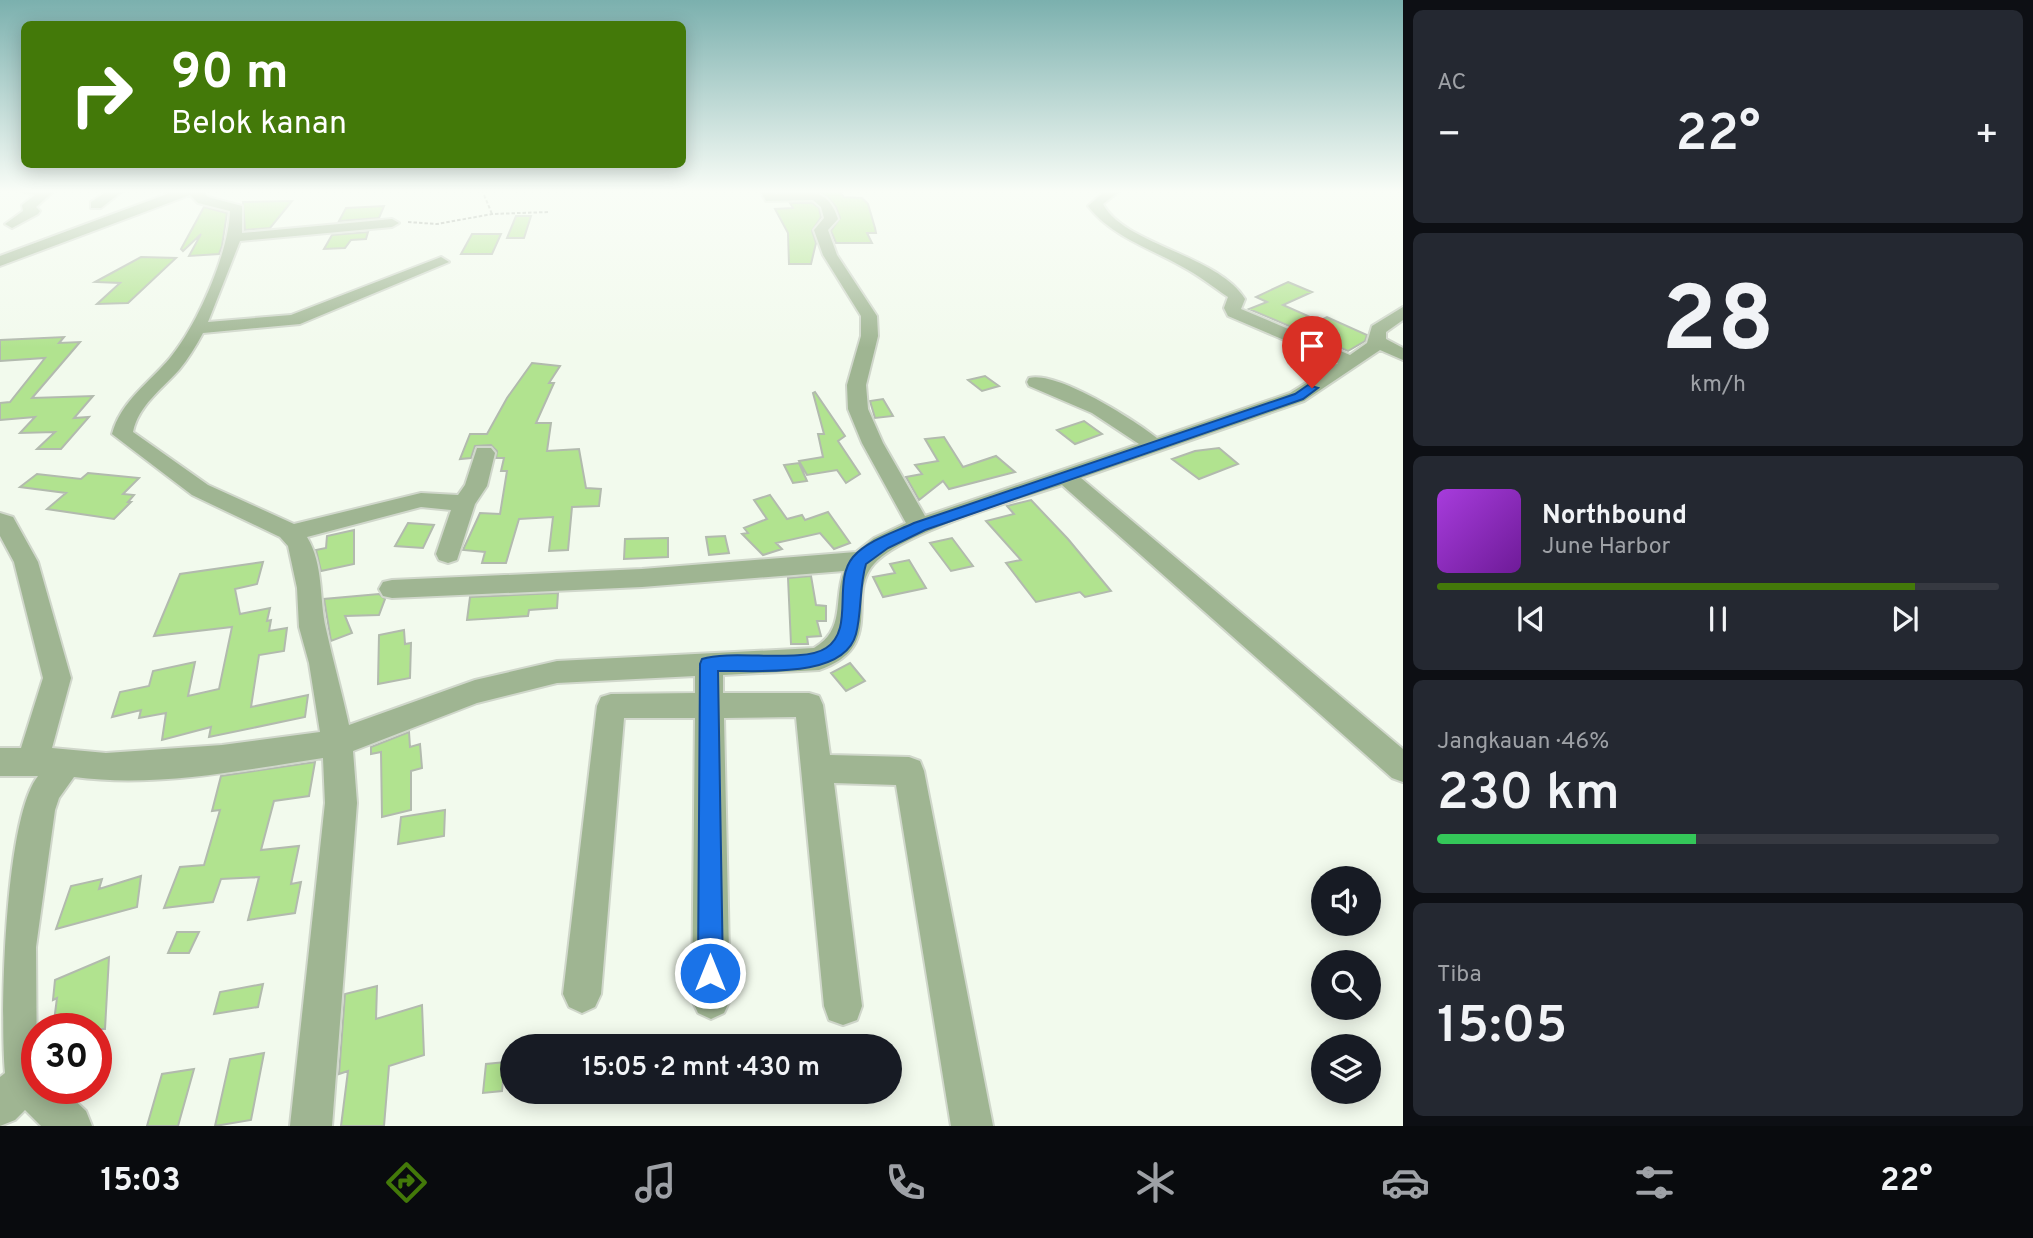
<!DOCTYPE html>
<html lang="id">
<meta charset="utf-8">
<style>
:root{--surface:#171b24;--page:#242831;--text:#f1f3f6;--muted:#9ea1a6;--line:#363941;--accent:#437909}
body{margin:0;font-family:Overpass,sans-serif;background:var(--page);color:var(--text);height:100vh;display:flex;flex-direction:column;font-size:26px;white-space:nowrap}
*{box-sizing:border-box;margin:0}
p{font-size:23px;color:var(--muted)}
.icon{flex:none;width:38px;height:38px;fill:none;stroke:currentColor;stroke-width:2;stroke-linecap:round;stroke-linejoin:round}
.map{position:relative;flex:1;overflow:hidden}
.drawer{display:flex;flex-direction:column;gap:10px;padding:10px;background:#0d0f14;width:630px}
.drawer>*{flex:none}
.guide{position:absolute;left:21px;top:21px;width:665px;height:147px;border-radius:10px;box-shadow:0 4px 18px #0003;background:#437909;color:#fff;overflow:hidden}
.tools{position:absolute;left:1311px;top:866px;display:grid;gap:14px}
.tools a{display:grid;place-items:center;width:70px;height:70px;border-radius:50%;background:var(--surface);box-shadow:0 4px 18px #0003;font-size:35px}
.speed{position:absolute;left:21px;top:1013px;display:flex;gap:14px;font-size:35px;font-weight:700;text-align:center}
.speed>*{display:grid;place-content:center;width:91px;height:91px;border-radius:50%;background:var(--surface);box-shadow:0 4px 18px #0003;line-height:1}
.speed .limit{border:10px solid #d22;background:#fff;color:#111}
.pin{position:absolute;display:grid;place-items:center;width:60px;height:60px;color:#fff;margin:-72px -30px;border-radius:50% 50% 50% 0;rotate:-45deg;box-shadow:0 0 7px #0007}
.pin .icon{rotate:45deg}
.me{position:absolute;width:77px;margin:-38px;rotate:0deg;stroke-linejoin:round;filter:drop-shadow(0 0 5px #0008)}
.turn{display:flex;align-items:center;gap:24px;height:147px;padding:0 35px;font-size:32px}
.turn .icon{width:91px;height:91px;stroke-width:2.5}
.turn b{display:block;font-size:49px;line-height:60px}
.big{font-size:52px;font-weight:600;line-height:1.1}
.drawer .widget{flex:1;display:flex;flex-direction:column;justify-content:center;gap:10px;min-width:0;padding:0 24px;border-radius:10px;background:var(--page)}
.drawer .dial{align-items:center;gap:0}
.dial b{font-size:91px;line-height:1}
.song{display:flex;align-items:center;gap:21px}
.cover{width:84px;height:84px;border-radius:10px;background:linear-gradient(135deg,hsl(280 70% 55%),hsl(280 70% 35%))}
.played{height:7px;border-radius:4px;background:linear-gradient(90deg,var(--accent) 85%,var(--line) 85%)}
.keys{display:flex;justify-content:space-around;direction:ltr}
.heat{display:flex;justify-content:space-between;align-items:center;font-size:38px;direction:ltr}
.charge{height:10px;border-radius:5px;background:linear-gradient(90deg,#34c759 46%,var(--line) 0)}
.trip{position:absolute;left:500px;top:1034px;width:402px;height:70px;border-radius:35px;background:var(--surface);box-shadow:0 4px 18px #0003;font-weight:600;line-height:70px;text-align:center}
.dock{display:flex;height:112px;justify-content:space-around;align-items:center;background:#090b0e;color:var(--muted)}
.dock .icon{width:49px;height:49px}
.dock .on{color:var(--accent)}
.dock b{font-size:32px;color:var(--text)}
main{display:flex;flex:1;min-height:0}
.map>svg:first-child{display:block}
.building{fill:#b1e38f;stroke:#b2baae;stroke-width:2}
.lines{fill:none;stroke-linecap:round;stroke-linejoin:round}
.minor-casing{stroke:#d0d7cb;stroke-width:4}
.path{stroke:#8b9188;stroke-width:2;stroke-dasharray:3.5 2;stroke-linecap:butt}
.minor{fill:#9fb592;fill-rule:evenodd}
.route{fill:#1a73e8;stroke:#114b97;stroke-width:2}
</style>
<main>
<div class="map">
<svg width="1403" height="1126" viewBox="0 0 1403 1126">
<rect width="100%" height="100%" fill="#f2faed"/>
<!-- building -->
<path class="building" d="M813,190H838L844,197L862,198L868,204L875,228L876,233H867L872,243H836L831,231L840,218L836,207L829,198Z
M292,201L270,228L245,230L243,202Z
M790,203H812L819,208L821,217L812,231L816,243L811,264H789L788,233L775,209L793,208Z
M384,206L379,218L339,221L346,208Z
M204,207L227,213L222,246L219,254L189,256L201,234L183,251L181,249Z
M516,216H531L524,238H507Z
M368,232L366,239L351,240L345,248L324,249L332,235Z
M472,234H501L492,254H461Z
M141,257L176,258L128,303L97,304L120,283L95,282Z
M1288,282L1312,292L1283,305L1319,321L1327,317L1367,335L1365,341L1348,351L1249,309L1267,302L1256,297Z
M64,337L59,343L80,342L32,398L93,396L74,418L89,417L61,449H37L55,432L20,433L35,417L0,420V403L10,402L45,358L0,361V340Z
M532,363L560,366L549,383H554L536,423H551L547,451L579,449L586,488L601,489L599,506L572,507L568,550L549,551L553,517L519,519L506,563H482L485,552L463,550L480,513L500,514L507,471H501L504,458H496L497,451L491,445L475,446L471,458L460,459L470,434H487L507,398Z
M985,376L999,386L982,391L968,380Z
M815,392L845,436L838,441L860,474L846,483L837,470L807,475L799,461L823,457L818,434H824L813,393Z
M883,399L893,416L875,418L870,401Z
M1084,421L1102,434L1075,444L1057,430Z
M944,437L963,467L996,456L1015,472L949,489L943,481L919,500L906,477L922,474L915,465L938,461L925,439Z
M1219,448L1238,464L1199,479L1172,459L1195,451Z
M799,463L807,481L793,483L784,465Z
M88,473L139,478L123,494L134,495L128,502H131L114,519L47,509L66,493L20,487L37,474L81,479Z
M770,495L787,519L802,515L805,520L828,512L850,543L834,549L820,533L776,543L782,549L763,555L742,534L748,533L744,528L767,519L754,500Z
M1031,500L1068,539L1111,591L1085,597L1080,592L1036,602L1006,563L1021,560L986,521L1014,514L1007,506Z
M408,523L434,525L423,548L395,546Z
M354,530V564L321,571L316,550L326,548L327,536Z
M725,536L729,553L709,555L706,537Z
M668,538V557L624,559L625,539Z
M952,538L973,566L951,571L930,543Z
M909,560L926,588L883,597L873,577L895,573L890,564Z
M263,562L257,584L235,589L240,614L270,608L267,621L271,620L269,631L287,628L284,651L259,655L251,707L308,695L305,717L209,737L211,727L162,740L166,713L139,718L141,710L112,717L120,692L149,686L153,671L195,662L188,696L219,689L232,627L154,636L180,574Z
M811,576L816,605L826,606V621H817L821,636L807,637L808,644H791L788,578Z
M558,593L557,608L529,610L528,616L467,620L470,597Z
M379,594L385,599L379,615L345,616L352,633L331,641L324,599Z
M404,630L405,644L411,643L410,678L378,684L379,635Z
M850,663L865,681L846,691L831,673Z
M409,732L410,747L420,744L422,768L411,771V810L382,817L381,752L371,754V747Z
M315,762L309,796L274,801L261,850L299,846L291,884L301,882L295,913L248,920L259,877L221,879L213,902L164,908L180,867L204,865L220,810L212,811L221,776Z
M445,810L444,836L398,844L401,817Z
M141,876L137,907L56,929L71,886L102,879L99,889Z
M177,932H199L189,953H168Z
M109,957L105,1029H53L57,998L53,1000L55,980Z
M263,984L258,1007L214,1014L220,992Z
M377,986L376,1019L422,1005L424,1055L389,1066L384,1126H341L348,1071L339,1074L345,994Z
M264,1053L251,1120L215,1126L230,1059Z
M505,1062L502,1091L483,1093L486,1064Z
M194,1069L178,1126H147L162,1074Z"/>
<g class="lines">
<!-- minor casing -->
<g class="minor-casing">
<path id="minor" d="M18,190H51L52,193L36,207L40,211L38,214L12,228L5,224L23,211L22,205L35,195Z
M109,190H124L101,208H91V202Z
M178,190H201L208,197L242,206V233L392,219L399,223L392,227L240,241L208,322L291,315L436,259L441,257L449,262L300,324L203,333C196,346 188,359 179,370C162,389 138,406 133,432L208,485L294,524L421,493L458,495L465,485L477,448H491L495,453L487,486L475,504L457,560L448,563L439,560L436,554L451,510L421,507L307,537C324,565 319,599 326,629C333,661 342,693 349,725L475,680L557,661L814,648C846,629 833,601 844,571L642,587L392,598L383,596L379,589L383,582L392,580L642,569L856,552L874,538L906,523L862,443L848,409L847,385L861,336V316L823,255L814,230L824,218L821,207L813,200L766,201L760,190H773L775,194C805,193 827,184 838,219L828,230L837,255L877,316L878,336L866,385L868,409L883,443L925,516L1139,444L1092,413L1029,386L1027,382L1029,378C1058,371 1134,420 1157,438L1290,393L1338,363L1228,316L1224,308L1228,297C1212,286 1198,275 1181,266C1149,248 1111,236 1088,206L1106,190H1121L1103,204C1123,244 1218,255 1245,299L1241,309L1350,355L1367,343L1372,326L1403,307V320L1386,332V339L1403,348V360L1380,350L1304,401L1081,478L1403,749V782L1392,778L1062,485C1017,500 902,532 874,564C845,596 887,647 819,670L723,675V693H809L819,696L823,705L830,755L909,757L920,761L924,771L993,1126H951L896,785L834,783L862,1006L857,1020L843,1025L829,1020L824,1006L796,717L724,718L730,1000L724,1013L711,1019L698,1013L692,1000L695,718H624L601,994L595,1007L582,1013L569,1007L563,994L597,706L601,697L611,694L695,693V676L557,683L477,703L353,751L357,803L332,1126H290L325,803L323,758C242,770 156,788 74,777L59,798L55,810L36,947L37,1088H62L86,1111L92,1126H41L25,1110L15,1120L0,1126V1077L5,1073C0,1019 4,819 38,776H0V748H21L43,678L14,562L0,536V513L13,517L38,562L71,678L52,748L106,753L222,745L320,732L309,663L299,627L297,588L288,546L280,537L192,495L112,434C120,402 150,382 170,358C198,324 229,252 230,211L198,203L190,195L0,266V256Z"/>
</g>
<!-- path -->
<path class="path" d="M482,190L492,214
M408,222L437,224L492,214L549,212"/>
<!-- minor -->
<use href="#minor" class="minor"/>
</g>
<!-- sky -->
<linearGradient id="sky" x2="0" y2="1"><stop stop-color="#7bb0ae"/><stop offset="0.55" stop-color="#f9fdf7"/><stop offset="1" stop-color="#f9fdf7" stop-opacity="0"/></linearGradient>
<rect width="1403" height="348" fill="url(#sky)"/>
<!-- route -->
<path class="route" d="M1308,385L1318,388L1303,399L925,530L888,548L866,564C859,587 862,611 856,634C844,680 755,670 718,671L723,973L719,981L710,985L702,981L698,973L700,664L702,659C732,649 803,664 826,648C855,629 832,582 853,557C868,540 895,532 914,523L1295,394Z"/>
</svg>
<div class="tools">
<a><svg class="icon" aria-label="sound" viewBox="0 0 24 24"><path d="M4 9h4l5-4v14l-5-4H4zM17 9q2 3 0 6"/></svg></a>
<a><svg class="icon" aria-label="search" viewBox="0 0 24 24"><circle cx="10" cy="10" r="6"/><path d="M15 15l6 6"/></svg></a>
<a><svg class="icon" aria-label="layers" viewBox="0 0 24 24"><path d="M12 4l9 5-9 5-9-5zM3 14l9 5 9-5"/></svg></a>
</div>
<div class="speed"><div class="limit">30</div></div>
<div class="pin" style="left:1312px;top:388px;background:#d93025"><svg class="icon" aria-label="arrive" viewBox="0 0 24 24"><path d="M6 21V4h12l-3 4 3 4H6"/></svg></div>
<svg class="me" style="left:710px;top:973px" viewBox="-20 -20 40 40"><circle r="17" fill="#1a73e8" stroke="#fff" stroke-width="3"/><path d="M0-11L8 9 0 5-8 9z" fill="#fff"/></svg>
<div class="trip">15:05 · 2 mnt · 430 m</div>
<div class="guide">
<div class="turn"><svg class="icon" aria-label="right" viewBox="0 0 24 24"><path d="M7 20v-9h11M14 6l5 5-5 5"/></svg><div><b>90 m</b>Belok kanan</div></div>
</div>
</div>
<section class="drawer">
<div class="widget"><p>AC</p>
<div class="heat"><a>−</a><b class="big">22°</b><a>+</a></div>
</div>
<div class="widget dial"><b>28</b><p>km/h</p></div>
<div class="widget">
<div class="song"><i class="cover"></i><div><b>Northbound</b><p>June Harbor</p></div></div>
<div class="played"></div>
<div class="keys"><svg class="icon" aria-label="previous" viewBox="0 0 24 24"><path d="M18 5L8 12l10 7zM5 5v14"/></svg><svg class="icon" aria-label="pause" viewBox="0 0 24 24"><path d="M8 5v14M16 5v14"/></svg><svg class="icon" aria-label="next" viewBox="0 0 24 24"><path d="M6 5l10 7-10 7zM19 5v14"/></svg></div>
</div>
<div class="widget"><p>Jangkauan · 46%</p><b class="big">230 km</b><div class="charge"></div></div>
<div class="widget"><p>Tiba</p><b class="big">15:05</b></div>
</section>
</main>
<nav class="dock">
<b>15:03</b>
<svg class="icon on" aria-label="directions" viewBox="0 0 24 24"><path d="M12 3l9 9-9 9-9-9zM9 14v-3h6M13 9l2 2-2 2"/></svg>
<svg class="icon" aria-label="music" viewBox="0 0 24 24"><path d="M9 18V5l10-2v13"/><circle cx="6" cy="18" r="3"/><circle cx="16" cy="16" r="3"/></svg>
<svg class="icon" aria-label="phone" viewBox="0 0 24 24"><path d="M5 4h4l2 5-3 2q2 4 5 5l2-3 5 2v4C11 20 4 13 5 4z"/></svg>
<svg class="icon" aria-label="climate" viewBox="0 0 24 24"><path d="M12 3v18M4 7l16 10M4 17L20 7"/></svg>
<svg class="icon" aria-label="car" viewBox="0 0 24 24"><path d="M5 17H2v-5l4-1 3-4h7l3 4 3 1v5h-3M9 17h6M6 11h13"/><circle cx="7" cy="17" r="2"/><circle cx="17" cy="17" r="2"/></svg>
<svg class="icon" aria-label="filters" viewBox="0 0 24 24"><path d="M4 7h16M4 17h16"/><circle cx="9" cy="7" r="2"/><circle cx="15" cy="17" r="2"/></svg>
<b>22°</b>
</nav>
